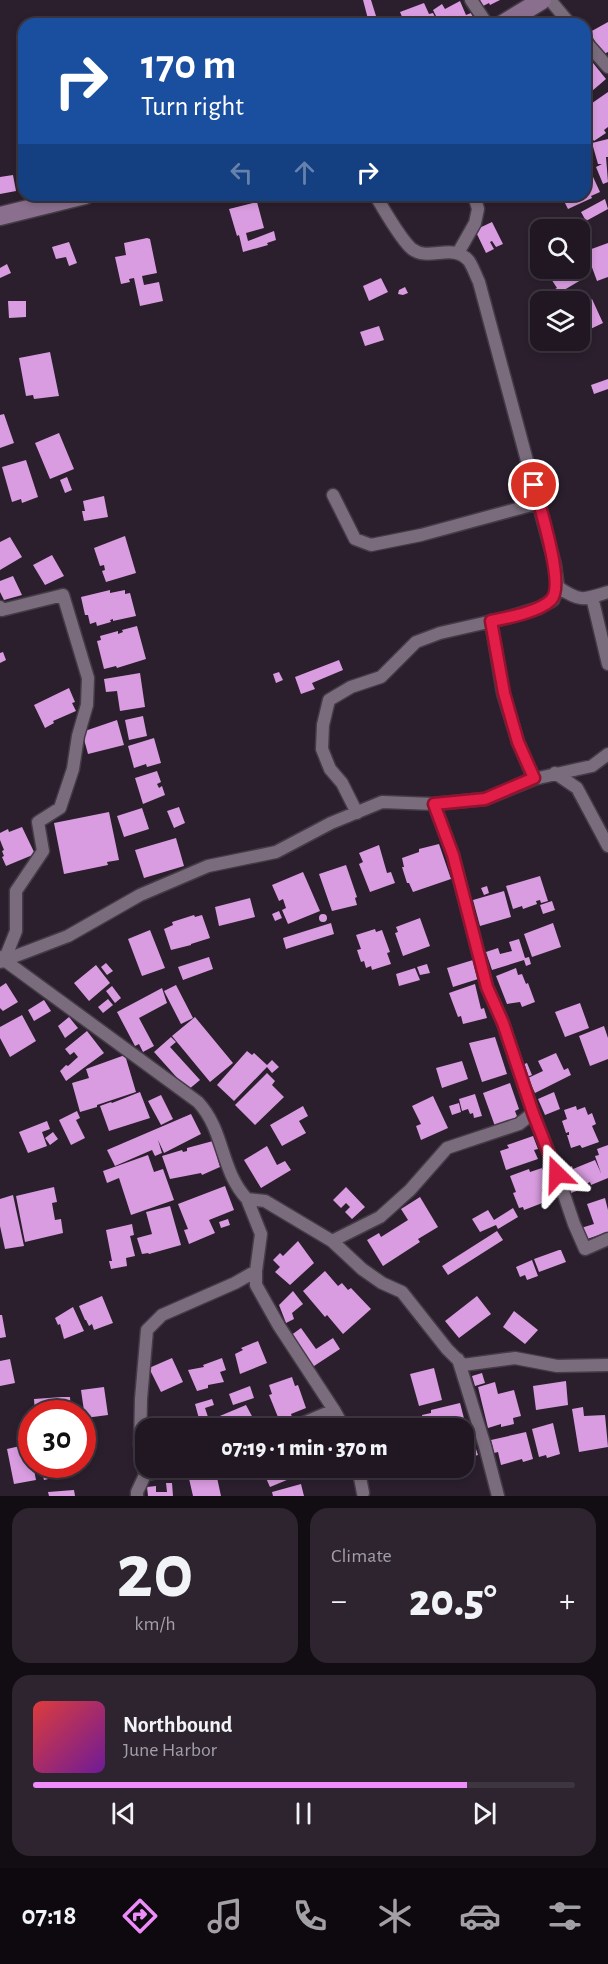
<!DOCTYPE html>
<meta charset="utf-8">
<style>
:root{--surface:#201722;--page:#2d242f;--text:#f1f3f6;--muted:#a29fa5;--line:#3d3640;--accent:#ed8cfa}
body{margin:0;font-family:"Alegreya Sans",sans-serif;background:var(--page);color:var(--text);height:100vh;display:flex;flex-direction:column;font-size:22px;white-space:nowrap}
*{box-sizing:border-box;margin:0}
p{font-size:20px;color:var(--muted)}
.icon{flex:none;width:33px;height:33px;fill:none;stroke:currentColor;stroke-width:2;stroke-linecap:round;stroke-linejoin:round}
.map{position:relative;height:1496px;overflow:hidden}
.side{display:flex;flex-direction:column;gap:12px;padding:12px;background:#120d13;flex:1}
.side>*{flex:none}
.top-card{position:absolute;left:18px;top:18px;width:573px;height:183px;border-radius:18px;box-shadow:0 3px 9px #0003,0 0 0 2px var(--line);background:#1a4fa0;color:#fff;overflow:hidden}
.controls{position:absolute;left:530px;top:219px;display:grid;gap:12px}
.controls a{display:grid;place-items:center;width:60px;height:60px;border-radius:12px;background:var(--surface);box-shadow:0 3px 9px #0003,0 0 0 2px var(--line);font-size:30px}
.speed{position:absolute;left:18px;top:1400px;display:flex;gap:12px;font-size:30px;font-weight:700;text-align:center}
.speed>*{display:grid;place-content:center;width:78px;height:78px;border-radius:50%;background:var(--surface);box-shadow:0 3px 9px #0003,0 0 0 2px var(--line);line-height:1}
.speed .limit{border:9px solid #d22;background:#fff;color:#111}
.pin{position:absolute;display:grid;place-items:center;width:51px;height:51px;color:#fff;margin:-26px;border:3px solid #fff;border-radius:50%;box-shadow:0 2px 6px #0007}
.me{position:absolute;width:66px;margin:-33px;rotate:338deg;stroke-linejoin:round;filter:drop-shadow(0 0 4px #0008)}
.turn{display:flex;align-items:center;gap:21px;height:126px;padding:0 24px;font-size:27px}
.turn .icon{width:78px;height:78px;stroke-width:2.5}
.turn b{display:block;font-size:42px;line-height:51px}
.lanes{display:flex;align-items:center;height:57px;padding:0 24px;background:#0003;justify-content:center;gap:30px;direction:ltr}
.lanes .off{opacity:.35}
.big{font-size:45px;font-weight:800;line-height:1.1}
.side .tile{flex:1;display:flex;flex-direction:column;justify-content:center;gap:9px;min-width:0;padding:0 21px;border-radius:18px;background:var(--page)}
.side .dial{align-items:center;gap:0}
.dial b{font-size:78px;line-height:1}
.song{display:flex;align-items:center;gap:18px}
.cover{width:72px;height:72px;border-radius:9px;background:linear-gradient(135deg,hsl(0 70% 55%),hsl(280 70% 35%))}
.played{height:6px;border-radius:3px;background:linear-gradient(90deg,var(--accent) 80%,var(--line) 80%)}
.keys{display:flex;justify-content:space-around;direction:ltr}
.heat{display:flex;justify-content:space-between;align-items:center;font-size:33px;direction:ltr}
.side .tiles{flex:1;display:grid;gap:12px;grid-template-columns:1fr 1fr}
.tile:last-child{grid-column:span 2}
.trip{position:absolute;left:135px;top:1418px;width:339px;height:60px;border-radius:18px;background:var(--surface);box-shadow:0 3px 9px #0003,0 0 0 2px var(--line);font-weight:800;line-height:60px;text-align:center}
.tab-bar{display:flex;height:96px;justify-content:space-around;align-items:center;background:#0d090e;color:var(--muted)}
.tab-bar .icon{width:42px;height:42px}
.tab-bar .selected{color:var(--accent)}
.tab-bar b{font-size:27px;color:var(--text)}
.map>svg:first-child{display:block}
.building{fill:#d99ce0}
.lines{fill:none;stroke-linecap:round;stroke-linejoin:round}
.street-casing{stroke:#453b47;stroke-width:15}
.secondary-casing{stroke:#453b47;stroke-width:21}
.street{stroke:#7a6c7c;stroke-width:12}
.secondary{stroke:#8a708e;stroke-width:18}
.route-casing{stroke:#92132f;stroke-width:15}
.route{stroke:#e11d48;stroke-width:10}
</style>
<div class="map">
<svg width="608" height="1496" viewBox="0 0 608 1496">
<rect width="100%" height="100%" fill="#2b1f2d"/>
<!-- building -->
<path class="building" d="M363,0H371L376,16L373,18L368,19Z
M480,0H500L490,5L489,3L483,6Z
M460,1L466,15L471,13L476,22L472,24H440L433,10L442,4L445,9Z
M424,3L429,14L433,13L438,23L422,24L419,17L413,19L415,24H405L400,12Z
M376,17L378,24H368V21Z
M399,18L402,24H383Z
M608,22V52L602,55L590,32Z
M585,53L606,79L585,97Z
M608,92V127L604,130L606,133L594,141L585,128V108Z
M585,139L592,152L585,155Z
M608,139V157H606L608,182L603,184L596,167L602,164H598L592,143Z
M588,166L600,192L591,196L592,198L568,209L561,195H585V167Z
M13,175L16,191L0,194V177Z
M605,199L608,209L586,221L581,212Z
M257,202L264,228L246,233L248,241L274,231L276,240L267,243L268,245L243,252L239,235L237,236L229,209Z
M492,222L503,244L496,247L492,241L490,242L494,249L486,253L475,230Z
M147,238L150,239L157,273L142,276L144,285L159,282L163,301L140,306L134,278L129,279L130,282L121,284L115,257L126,255L124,243Z
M69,242L77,263L69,266L66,257L56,259L52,247Z
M608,243V277L597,281L586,251Z
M7,264L11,273L0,278V268Z
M544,268H574L581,280L559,293L563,300L556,302L550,292L557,288Z
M381,278L388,292L369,301L363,286Z
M405,287L408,293L403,295L398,294L399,290Z
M592,299L603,323L582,333L579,327V306Z
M8,301H26V317L9,318Z
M379,326L384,340L365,346L360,332Z
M50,352L59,396L34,399L33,395L26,396L19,358Z
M608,379V389L594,394L591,385Z
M4,414L14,443L0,448V415Z
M59,433L74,469L50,479L35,443Z
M26,460L38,497L22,503L21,499L12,502L2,467Z
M67,477L72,490L65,493L60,480Z
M104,496L108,517L84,521L82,511H85L83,501Z
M125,536L136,573L106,582L102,571L105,570L104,565L100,566L94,548Z
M10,537L22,557L0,570V542Z
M52,555L64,576L45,585L33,565Z
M13,576L22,595L4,600L0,592V581Z
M110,590V593L125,590V594L130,593L136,616L113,621V619L110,620L111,622L97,626L96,622L90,624L88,615H85L81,597Z
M137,626L146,659L117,668L116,666L104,669L97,641L101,640L100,636L118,631V634L123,632L122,630Z
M3,652L6,660L0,663V653Z
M339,660L343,670L312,683L315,689L301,694L295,677Z
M279,672L283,680L276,683L273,674Z
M140,673L145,707L120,711L117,691L106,692L104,679Z
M69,688L75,702L72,703L76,711L53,721L54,723L45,728L34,705Z
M143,716L147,736L129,740L125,720Z
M117,720L124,745L88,754L82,732Z
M154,738L161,763L147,767L146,764L134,768L128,746Z
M157,771L161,782L157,784L159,788L162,786L165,795L143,804L135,778Z
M179,807L185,823L174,828L167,811Z
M142,808L149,829L124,837L117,816Z
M109,812L119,860L107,862L108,865L64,874L54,823Z
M22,827L35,854L6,866L2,857L4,856L2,851L4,850L0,840V833L8,829L9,832Z
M176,838L184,866L144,878L135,850Z
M439,844L451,879L413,892L409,883H407L402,867H404L402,858L419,852V849Z
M379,845L387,873L391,872L395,883L370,892L359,864L363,862L359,853Z
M346,865L357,897L355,898L357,905L332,911L319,874Z
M303,872L320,911L288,924L282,910L286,908L283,899L279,901L272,885Z
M540,876L548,901L541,903L540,900L536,901L537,904L523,909L522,906L513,909L506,886Z
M487,886L489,893L484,895L481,888Z
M504,891L511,917L480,926L473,900Z
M250,898L255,917L219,926L215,907Z
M552,901L555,910L543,914L540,905Z
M279,911L282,918L275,921L272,914Z
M319 918a4 4 0 1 1 8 0a4 4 0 1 1-8 0Z
M194,915L195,917L202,915L210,938L191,944V945L171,950L164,929L173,925L172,922Z
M420,918L430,946L403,956L395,933L398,932L396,927Z
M331,923L334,934L286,949L283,938Z
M553,923L561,947L532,957L524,934Z
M375,929L376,932L382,930L390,952L387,953L391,964L372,970L371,966L366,968L364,961L361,962L357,950L361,949L356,935Z
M150,930L165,968L142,976L128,939Z
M519,939L525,958L529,957L531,964L526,966L524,960L492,970L486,952L498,948L500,954L512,951L509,942Z
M209,957L213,969L183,980L178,967Z
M473,960L478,979L453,987L447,968Z
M106,963L113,971L107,975L101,967Z
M427,964L430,973L420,975L417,967Z
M96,965L110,983L89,1001L74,983Z
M415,968L420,980L399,986L396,974Z
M516,968L518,975L522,974L526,984L528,983L535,1002L522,1007L520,1002L507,1004L496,976Z
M6,983L18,1002L3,1011L0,1008V987Z
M475,984L481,1009L484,1008L487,1018L463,1024L461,1016L458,1017L449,993Z
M176,985L193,1018L181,1024L164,991Z
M112,986L121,998L115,1003L106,991Z
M162,988L167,1003L139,1018L154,1046L143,1052L139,1044L135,1046L117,1012Z
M108,999L113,1005L103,1013L98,1007Z
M44,1000L51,1011L34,1021L28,1010Z
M580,1003L589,1028L565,1037L555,1012Z
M22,1015L36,1041L10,1057L0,1038V1027Z
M69,1017L78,1028L65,1038L58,1026Z
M195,1017L233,1063L210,1082L172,1036Z
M604,1026L608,1038V1059L590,1066L579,1036Z
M87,1031L104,1053L66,1081L60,1071L66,1065L68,1066L78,1057L74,1052L70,1055L65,1049Z
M171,1037L176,1042L170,1047L200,1080L188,1090L154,1052Z
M495,1037L507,1074L482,1082L469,1043Z
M247,1051L252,1055L254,1053L267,1065L272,1060L279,1067L272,1073L267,1067L234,1101L217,1085Z
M556,1053L564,1070L568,1068L571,1075L535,1093L528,1078L543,1071L538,1061Z
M125,1055L136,1092L97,1105V1107L80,1112L72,1083L89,1078L86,1069Z
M462,1061L468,1079L442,1088L436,1068Z
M527,1063L532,1075L527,1077L522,1065Z
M267,1073L275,1081L272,1085L284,1097L255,1125L235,1105Z
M510,1083L519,1109L515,1111L518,1119L496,1129L483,1093Z
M140,1092L150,1118L109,1131L100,1106L111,1102L112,1103Z
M554,1092L560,1109L545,1115L538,1099Z
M475,1094L482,1116L474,1118L473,1113L470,1114L468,1109L462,1111L459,1099Z
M161,1095L173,1119L161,1125L148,1101Z
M433,1096L448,1128L421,1140L416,1126L421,1124L412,1106Z
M459,1103L461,1112L452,1115L449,1106Z
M303,1106L308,1116L299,1121L306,1133L282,1146L270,1125Z
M576,1106L577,1110L585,1107L588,1115L592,1113L596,1124L592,1126L599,1142L582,1148L580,1145L571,1148L567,1135H569V1132L566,1133L562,1121L567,1119L564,1110Z
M77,1111L80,1118L76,1120L85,1138L71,1145L59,1120Z
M191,1114L201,1134L164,1153L158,1140L162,1153L155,1156L152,1150L115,1166L107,1150Z
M47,1121L50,1129L42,1132L47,1146L28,1153L19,1132Z
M53,1132L58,1139L50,1145L45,1138Z
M533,1136L538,1149L534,1150L538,1159L506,1170L500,1151L509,1148L507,1145Z
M213,1141L220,1167L202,1175L201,1173L170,1179L162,1156L182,1150L183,1152L187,1151V1148Z
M608,1145V1178L591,1185L590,1182L586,1184L587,1187L571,1193L561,1170L572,1166L573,1169L595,1160L601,1173L595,1156L599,1155L597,1149Z
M267,1146L277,1165L285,1161L291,1170L261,1188L244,1160Z
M148,1155L154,1172L163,1169L174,1200L131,1215L119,1178L107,1183L103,1171Z
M542,1168L549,1186L542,1189L545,1202L524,1210L523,1207L519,1208L513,1193L516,1192L510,1176L529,1169L530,1172Z
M225,1186L234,1210L209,1220L215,1233L189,1244L184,1230L188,1229L178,1204Z
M54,1187L57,1202L52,1203L55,1220L61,1219L63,1233L25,1242L16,1196Z
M346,1187L365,1207L352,1219L345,1212L350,1207L346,1203L341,1208L333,1200Z
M13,1195L24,1246L5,1249L0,1226V1199Z
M420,1197L438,1227L418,1239L420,1242L383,1266L367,1240L379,1233L381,1237L408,1220L401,1209Z
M605,1198L608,1210V1232L584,1240L581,1228L594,1224L587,1204Z
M170,1206L181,1245L149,1254L148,1253L142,1254L137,1238L152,1234L146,1212Z
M513,1208L518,1217L498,1229L496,1225L480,1232L472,1219L488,1210L494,1220Z
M228,1219L230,1225L221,1228L219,1222Z
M132,1224L134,1235L130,1236L135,1256L126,1258L127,1266L111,1269L109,1261H112L106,1230Z
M497,1231L503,1240L448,1275L442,1266Z
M298,1241L314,1263L290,1285L275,1272L280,1267L273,1260L280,1253L283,1256Z
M559,1250H561L566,1262L539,1272L534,1259Z
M532,1260L538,1276L527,1280L525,1275L520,1277L516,1267Z
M325,1271L338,1286L342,1283L348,1290L351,1288L371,1309L343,1334L327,1315L325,1317L303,1291Z
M293,1291L303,1304L292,1313L294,1319L286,1323L279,1305Z
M102,1296L113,1323L94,1330L92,1324L89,1326L86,1320H85L79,1306Z
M477,1296L491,1314L459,1338L445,1321Z
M73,1307L84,1331L64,1339L60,1324L58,1325L55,1318Z
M514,1311L538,1330L525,1344L503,1327Z
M0,1315H2L6,1337L0,1338Z
M301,1328L316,1349L333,1338L340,1349L311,1368L290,1336Z
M258,1341L267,1363L240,1374L235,1354L243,1350L241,1348Z
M172,1358L183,1382L161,1392L149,1368Z
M222,1358L226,1370L220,1372L224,1382L208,1385V1388L197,1391L188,1370L204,1367L203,1365Z
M10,1359L15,1383L0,1386V1361Z
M434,1368L442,1400L419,1406L410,1374Z
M482,1373L485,1383L475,1386L472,1376Z
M292,1377L295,1386L298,1385L306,1408L291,1414L292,1417L280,1422L269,1395L272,1394L269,1385Z
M566,1381L568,1405L536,1410L533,1386Z
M495,1382L498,1394L514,1390L521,1416L513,1418L514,1424L501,1427V1424L488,1428L478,1387Z
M250,1386L254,1398L233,1405L229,1394Z
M104,1387L108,1415L85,1418L81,1390Z
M62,1397H70L71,1413H35L34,1399Z
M212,1399L214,1405L205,1408L210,1423L201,1426L195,1404Z
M460,1403L466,1426L457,1428H425L422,1415L431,1413V1410Z
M246,1405L254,1420L251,1422L253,1428H219L215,1418Z
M583,1407L584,1416L605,1415L608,1447L579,1452L572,1409Z
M553,1423L560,1454L547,1458L546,1455L539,1457L532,1429Z
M470,1431L478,1455L464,1459V1433Z
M526,1432L533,1459L523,1462L522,1459L501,1465L498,1452L494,1453L491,1440Z
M29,1444L36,1480L14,1484L7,1449Z
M40,1464H72L74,1473L44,1480Z
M200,1467H212L213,1474L216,1473L221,1496H193L187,1470Z
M261,1467H289L294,1477L270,1487Z
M295,1467H309L311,1473L299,1478Z
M365,1467H397L368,1477Z
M439,1467H456L457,1468L440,1472Z
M166,1483H172L173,1496H148L147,1487L156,1486V1492H167Z
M301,1484L304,1496H273L272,1492Z
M74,1490L75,1496H49L48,1492Z"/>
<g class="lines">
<!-- street casing -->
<g class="street-casing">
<path id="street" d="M471,0L487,24
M550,0L570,24
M585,41L608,67
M458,253L475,223L478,209L474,195
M333,495L355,539L371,545L421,535L539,503
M558,587C580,602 583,600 608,592
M592,597L608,664
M0,607L2,610L63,595L88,678L87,705L78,736L73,769L60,808L38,822L43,851L16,891V931L4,961
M491,621L503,693L518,742L534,779
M555,773L577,788L608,846
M434,804L453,855L487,987L503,1023L533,1113L557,1174L574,1224L585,1249L608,1239
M357,813L342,783L330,769L322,749L323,725L329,700L351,687L381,677L416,642L440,633L506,618L539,608L553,600L558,587L555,565L479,282C476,276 473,267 469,261C453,242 429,262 412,249C400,239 384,209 375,195
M0,957L198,1102C225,1131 220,1170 247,1199L265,1201L332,1241L362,1269L382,1283L402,1292L447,1349L463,1365L515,1358L557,1366L608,1365
M0,962L68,936L140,895L208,866L276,852L331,823L382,802L434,804L485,799L534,779L592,766L608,754
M247,1199L261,1234L256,1271V1285L279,1326L334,1410L292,1428
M332,1241L380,1217L410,1190L447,1148L519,1124L533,1113
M458,1359L485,1446L498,1496
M334,1410L344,1428
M358,1467L363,1493
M145,1475L140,1445L141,1399L147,1330L162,1315L235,1283L256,1271
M137,1496V1492L145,1475L177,1467"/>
</g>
<!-- secondary casing -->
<g class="secondary-casing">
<path id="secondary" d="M503,24L542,0
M0,216L85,195"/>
</g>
<!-- street -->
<use href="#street" class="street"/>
<!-- secondary -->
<use href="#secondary" class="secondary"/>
</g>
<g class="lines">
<!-- route casing -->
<g class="route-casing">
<path id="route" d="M534,485C539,505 566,586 551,600C539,612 507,618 491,621L504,693L518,742L534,778L485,799L434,804L453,855L487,987L503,1023L533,1113L557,1174"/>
</g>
<!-- route -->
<use href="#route" class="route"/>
</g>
</svg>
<div class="controls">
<a><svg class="icon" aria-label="search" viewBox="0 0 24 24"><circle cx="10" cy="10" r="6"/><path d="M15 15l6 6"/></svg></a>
<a><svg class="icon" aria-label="layers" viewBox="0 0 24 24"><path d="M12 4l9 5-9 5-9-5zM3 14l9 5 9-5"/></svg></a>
</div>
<div class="speed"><div class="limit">30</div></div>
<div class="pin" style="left:534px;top:485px;background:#d93025"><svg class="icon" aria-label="arrive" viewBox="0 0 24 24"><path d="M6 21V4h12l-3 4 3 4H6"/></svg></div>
<svg class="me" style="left:557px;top:1174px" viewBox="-20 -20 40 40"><path d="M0-17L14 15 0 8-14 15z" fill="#e11d48" stroke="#fff" stroke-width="4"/></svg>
<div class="trip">07:19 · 1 min · 370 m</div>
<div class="top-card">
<div class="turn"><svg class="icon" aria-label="right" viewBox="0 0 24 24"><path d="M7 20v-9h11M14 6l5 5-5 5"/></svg><div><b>170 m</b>Turn right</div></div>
<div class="lanes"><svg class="icon off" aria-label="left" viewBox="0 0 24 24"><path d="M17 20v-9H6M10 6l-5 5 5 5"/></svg><svg class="icon off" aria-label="ahead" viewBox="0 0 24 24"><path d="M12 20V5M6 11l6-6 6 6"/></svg><svg class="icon" aria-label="right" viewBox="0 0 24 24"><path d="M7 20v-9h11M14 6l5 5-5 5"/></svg></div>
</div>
</div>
<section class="side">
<div class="tiles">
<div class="tile dial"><b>20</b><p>km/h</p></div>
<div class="tile"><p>Climate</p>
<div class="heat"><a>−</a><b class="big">20.5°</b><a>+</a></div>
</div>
<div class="tile">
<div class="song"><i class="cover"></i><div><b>Northbound</b><p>June Harbor</p></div></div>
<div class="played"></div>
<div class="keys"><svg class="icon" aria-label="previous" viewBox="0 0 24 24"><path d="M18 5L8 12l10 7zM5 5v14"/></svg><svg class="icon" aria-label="pause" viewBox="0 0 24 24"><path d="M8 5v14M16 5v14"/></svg><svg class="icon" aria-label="next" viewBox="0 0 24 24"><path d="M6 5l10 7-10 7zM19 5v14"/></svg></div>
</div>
</div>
</section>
<nav class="tab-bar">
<b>07:18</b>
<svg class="icon selected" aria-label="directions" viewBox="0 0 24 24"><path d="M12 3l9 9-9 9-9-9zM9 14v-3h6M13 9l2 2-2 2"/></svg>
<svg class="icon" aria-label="music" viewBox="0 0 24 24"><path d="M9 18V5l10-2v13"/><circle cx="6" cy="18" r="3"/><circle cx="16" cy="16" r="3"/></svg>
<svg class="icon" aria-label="phone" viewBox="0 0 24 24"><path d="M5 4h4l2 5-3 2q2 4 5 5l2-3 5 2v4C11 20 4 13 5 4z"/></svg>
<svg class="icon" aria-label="climate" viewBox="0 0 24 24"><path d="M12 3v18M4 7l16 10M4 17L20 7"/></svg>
<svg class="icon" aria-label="car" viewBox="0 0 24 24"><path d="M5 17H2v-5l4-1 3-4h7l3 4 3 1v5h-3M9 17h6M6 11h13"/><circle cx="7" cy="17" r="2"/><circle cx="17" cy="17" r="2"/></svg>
<svg class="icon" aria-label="filters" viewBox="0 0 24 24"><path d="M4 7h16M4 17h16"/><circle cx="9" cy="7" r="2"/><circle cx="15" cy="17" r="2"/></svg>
</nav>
